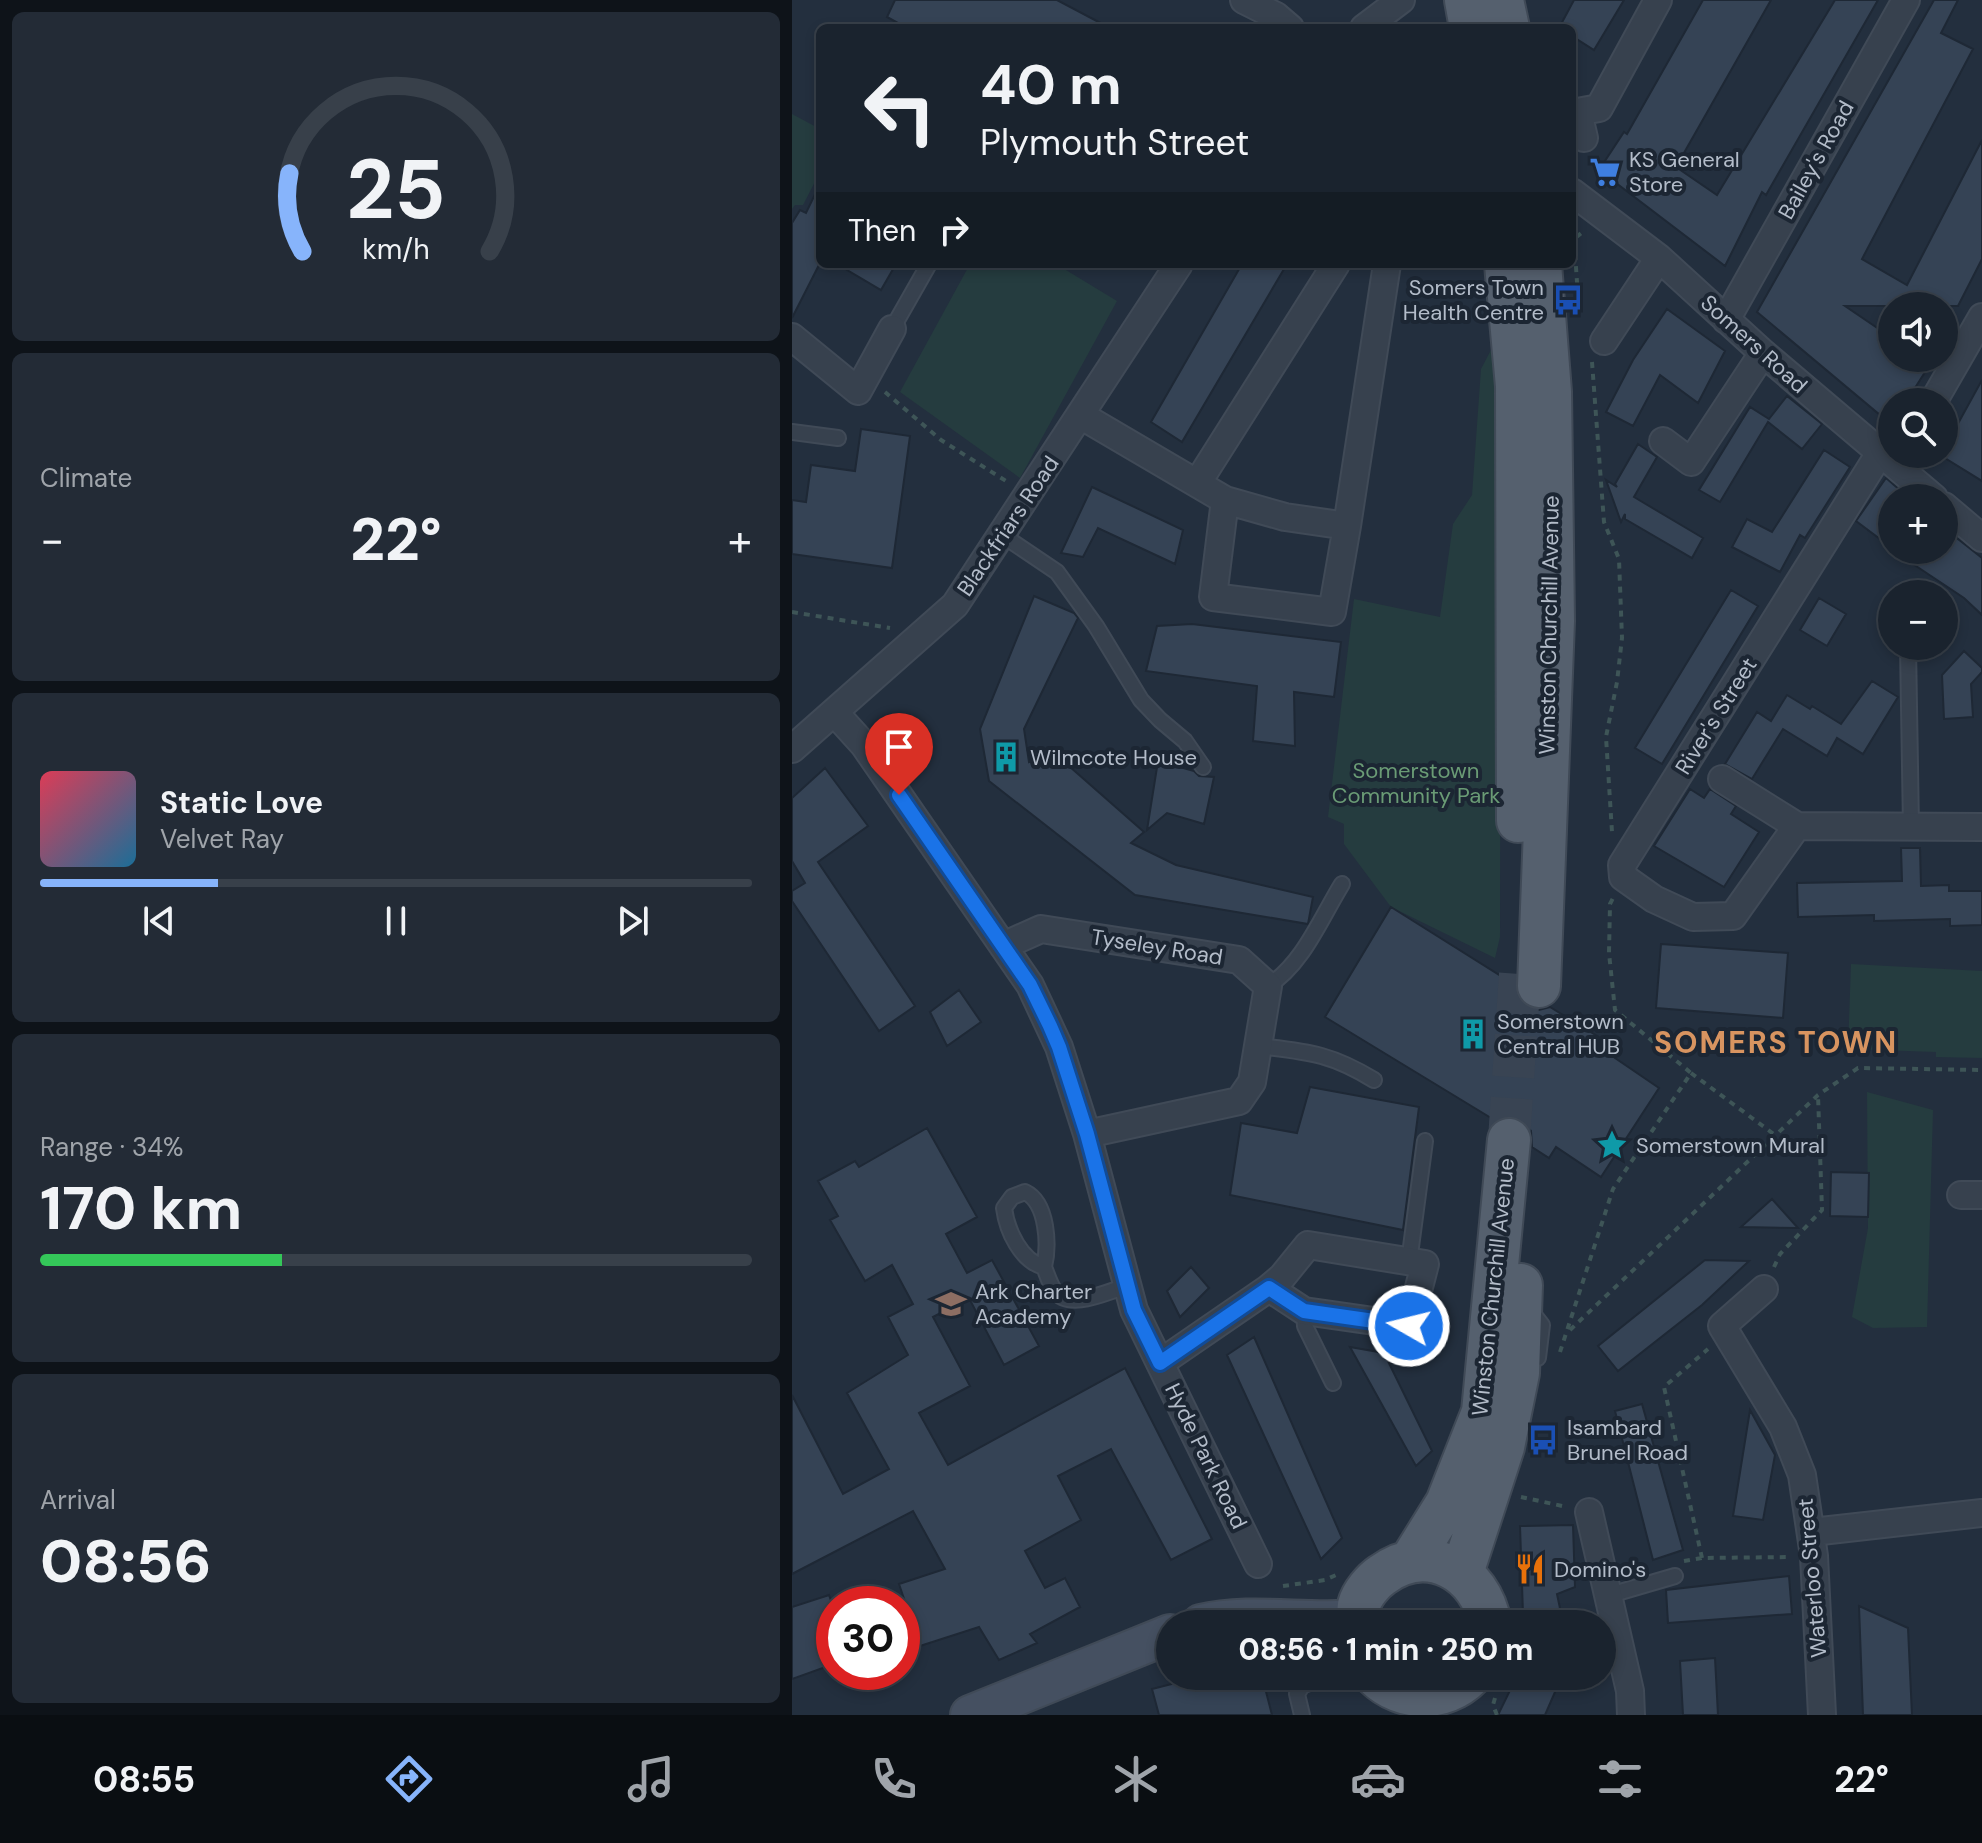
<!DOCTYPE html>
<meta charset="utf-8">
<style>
:root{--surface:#1a232e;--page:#232b36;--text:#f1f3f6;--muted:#9fa4aa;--line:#38404a;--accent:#87b4fb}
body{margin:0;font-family:"DM Sans",sans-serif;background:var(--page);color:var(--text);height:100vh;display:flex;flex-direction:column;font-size:30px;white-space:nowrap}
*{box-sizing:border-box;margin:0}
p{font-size:26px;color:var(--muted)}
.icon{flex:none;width:44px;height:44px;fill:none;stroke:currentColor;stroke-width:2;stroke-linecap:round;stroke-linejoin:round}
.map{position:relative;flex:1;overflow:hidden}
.drawer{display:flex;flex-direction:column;gap:12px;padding:12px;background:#0e1319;width:792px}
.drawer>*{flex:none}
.hud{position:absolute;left:24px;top:24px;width:760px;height:244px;border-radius:12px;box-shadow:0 4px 12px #0003,0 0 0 2px var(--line);background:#1a232e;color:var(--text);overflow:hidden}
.controls{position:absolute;left:1086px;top:292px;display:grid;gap:16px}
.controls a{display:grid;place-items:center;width:80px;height:80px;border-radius:50%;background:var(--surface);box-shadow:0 4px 12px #0003,0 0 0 2px var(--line);font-size:40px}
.speed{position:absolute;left:24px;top:1586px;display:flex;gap:16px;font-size:40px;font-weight:700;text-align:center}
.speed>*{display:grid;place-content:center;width:104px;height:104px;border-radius:50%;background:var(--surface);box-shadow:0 4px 12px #0003,0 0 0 2px var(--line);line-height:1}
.speed .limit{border:12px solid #d22;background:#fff;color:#111}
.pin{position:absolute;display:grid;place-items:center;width:68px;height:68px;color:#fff;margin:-82px -34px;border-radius:50% 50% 50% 0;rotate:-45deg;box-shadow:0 0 8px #0007}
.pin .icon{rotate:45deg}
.me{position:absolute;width:88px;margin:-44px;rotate:278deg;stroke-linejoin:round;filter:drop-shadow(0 0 6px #0008)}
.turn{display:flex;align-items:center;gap:28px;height:168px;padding:0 32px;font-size:36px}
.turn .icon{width:104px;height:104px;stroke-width:2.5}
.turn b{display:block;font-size:56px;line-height:68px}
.then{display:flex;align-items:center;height:76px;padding:0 32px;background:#0003;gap:16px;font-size:30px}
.big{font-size:60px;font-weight:800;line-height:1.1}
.drawer .widget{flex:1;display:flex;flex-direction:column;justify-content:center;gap:12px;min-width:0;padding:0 28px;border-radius:12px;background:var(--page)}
.drawer .dial{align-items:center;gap:0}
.dial svg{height:208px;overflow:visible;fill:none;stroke:var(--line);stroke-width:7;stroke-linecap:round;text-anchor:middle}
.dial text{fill:var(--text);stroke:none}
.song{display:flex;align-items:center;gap:24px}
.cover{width:96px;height:96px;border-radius:12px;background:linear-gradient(135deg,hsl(350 70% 55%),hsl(200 70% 35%))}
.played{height:8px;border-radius:4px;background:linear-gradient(90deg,var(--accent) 25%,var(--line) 25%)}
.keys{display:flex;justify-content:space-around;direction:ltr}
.heat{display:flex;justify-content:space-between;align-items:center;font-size:44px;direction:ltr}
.charge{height:12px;border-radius:6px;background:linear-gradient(90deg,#34c759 34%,var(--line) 0)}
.trip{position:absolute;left:364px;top:1610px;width:460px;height:80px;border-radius:40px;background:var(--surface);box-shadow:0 4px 12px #0003,0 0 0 2px var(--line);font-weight:800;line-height:80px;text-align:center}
.menu{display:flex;height:128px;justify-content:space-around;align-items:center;background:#0a0e12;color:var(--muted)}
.menu .icon{width:56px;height:56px}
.menu .active{color:var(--accent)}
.menu b{font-size:36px;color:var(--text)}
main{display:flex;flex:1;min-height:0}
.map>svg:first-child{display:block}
.green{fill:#253c3f}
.building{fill:#354355;stroke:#1e2835;stroke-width:2}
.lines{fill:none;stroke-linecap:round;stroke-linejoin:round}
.primary-tunnel{stroke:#394453;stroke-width:42;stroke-dasharray:42 21;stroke-linecap:butt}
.lane-casing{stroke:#404a57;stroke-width:18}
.street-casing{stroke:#404a57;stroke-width:30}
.secondary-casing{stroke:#404a57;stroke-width:42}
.primary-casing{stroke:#404a57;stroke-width:46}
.path{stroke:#3e5557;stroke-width:4;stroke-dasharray:6 6;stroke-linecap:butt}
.lane{stroke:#37414e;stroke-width:14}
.street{stroke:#37414e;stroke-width:26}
.secondary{stroke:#455061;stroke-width:38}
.primary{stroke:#55606e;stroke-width:42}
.route-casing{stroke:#114b97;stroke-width:20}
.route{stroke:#1a73e8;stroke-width:14}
.labels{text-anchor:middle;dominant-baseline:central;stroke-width:8;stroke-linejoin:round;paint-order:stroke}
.poi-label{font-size:22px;fill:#b3bcc9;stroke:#1c2633;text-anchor:start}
.street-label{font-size:22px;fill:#b3bcc9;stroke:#1c2633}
.park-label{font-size:22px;fill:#6a9b75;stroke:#1c2633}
.district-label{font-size:30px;font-weight:bold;letter-spacing:2px;fill:#d89460;stroke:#1c2633}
</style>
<main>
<section class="drawer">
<div class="widget dial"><svg viewBox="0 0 100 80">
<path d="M14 69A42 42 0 1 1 86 69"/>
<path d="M14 69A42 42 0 0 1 9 39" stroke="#87b4fb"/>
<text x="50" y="56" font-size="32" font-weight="700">25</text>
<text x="50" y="72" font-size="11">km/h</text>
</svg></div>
<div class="widget"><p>Climate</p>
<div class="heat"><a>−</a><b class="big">22°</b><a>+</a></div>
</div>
<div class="widget">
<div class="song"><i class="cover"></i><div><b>Static Love</b><p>Velvet Ray</p></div></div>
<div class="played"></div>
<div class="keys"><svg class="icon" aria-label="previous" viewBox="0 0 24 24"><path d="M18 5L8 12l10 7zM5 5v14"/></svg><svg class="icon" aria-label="pause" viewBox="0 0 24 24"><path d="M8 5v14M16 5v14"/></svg><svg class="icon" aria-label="next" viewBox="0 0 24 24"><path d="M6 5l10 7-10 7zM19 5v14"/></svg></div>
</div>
<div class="widget"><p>Range · 34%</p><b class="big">170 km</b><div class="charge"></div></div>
<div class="widget"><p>Arrival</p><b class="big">08:56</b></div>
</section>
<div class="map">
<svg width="1190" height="1715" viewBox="0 0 1190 1715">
<rect width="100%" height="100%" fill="#232f3e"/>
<!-- green -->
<path class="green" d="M0,114L28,129V172L11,205H3L0,209Z
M178,264H264L325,301L228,478L108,392Z
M709,331L708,937L703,958L599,907L552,844V824L536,817L562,599L648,617L661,524L680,495L689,369Z
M1059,964L1190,971V1058L1144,1057V1052L1056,1049Z
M1075,1092L1141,1110L1135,1327L1081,1328L1060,1317L1076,1228Z"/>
<!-- building -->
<path class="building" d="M103,0H265L318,28H115L95,17Z
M782,0H832L802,50L780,36V28H767Z
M911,0H979L884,167L925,195L1043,0H1086L974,195L970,192L933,266L807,170L832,132L835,134Z
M1142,0H1166L1149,33L1181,49L1070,259L1115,285L1190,140V259L1166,306H1053L1100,338V358H1142L1114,402H1100V425L965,312Z
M28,184V263L0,318V223L8,210L14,213Z
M45,264H104L89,290Z
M450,264H495L390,442L359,422Z
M875,309L933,351L906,403L868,375L841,426L814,412L841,360Z
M1190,380V481L1148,455L1152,454V449Z
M995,396L1030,424L1010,449L976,422L928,502L907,490L958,407L977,419Z
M69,429L118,436L100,568L0,554V500L14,502L19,465L63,471Z
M846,444L865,457L842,497L911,538L900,558L833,519V514L829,522L814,480L825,487L823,484Z
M1032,450L1058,467L1013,538L1008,535L988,572L940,547L955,519L980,532Z
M1094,478L1117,498H1100V548L1064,521Z
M300,487L391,530L383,564L306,528L291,557L269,553Z
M1152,528L1190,558V615L1172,598L1100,550H1152Z
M939,590L966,606L870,764L843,748Z
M242,596L282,613L286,618L232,729L237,762L261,752L352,832L339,843L384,865L521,897L516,924L343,895L197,781L188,729Z
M1027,598L1054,614L1035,646L1008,630Z
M400,624L549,642L542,697L502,692L503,746L461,741L465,686L354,671L365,626Z
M1172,651L1190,668V672L1179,684L1181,717L1152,719L1150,675Z
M1080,681L1106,697L1071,754L1045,738L1035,756L991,729L960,779L933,764L965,712L979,721L995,695L1018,709L1020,706L1049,724Z
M366,761L402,771L407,776L422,777L412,824L375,813L355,830Z
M33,768L76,826L26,862L123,1006L87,1031L0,901V891L13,883L0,861V798Z
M898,789L912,798L918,789L944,806L939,814L967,832L932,887L862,846Z
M1109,848H1128L1129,886L1157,885V891H1190V925L1158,926V919L1082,921V915L1006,917L1005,883L1110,881Z
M599,907L723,985L726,998L735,1007L747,1010L758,1007L828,1050L823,1058L867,1088L809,1177L764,1147L757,1158L740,1147L739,1131L730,1120L718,1116L704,1121L533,1017Z
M869,944L996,953L991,1018L864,1008Z
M167,990L189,1022L155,1046L138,1012Z
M518,1087L627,1107L611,1230L438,1195L449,1123L505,1133Z
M135,1128L185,1217L154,1234L175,1273L200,1260L247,1346L212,1365L177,1298L141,1317L178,1386L127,1413L156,1465L333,1368L420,1539L379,1560L319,1449L266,1476L289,1520L233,1551L253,1588L273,1578L288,1607L238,1634L245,1643L207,1660L187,1627L128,1646L107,1584L153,1569L121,1511L0,1574V1395L51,1494L97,1469L55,1393L116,1355L96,1317L121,1304L100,1265L73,1281L38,1220L46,1216L26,1181L63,1161L67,1167Z
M1039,1172L1077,1173L1076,1217L1038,1216Z
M980,1199L1006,1228L949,1227Z
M913,1260L957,1261L910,1305L826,1371L806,1346Z
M399,1267L417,1288L388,1317L375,1291Z
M462,1337L550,1538L529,1559L435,1355Z
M558,1347L592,1353L640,1451L624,1466Z
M850,1404L891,1550L861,1560L823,1411Z
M958,1410L983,1455L971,1520L941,1516Z
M781,1525L783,1587L765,1594L769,1613L731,1614L728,1526Z
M997,1576L1000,1614L876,1623L874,1590Z
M37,1595L42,1609V1664L0,1679V1607Z
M1067,1606L1116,1628L1120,1715H1071Z
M923,1658L926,1715H891L888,1661Z
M411,1676H470L480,1715H367L360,1689Z
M725,1676H770L753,1715H706Z"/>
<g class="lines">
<!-- primary-tunnel -->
<path class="primary-tunnel" d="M717,1140L728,974"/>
<!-- lane casing -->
<g class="lane-casing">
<path id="lane" d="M100,329L137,264
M0,432L46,438
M210,535L265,572L304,626L349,700L368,720L393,741L411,767
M1116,646L1119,827
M476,986C511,964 529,918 550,884
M466,1046C516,1052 538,1053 582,1080
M617,1262L633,1141
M252,1267C257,1246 256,1203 233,1192L220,1197L212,1208C215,1231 229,1261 252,1267C255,1274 258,1285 263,1291C278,1311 316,1291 335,1286
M512,1311L513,1326L541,1383
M739,1311L750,1325L746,1358
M818,1595L883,1576
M510,1715L505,1694L510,1686L535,1676"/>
</g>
<!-- street casing -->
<g class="street-casing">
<path id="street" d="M452,0L484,16L498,28
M572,28L609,0
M786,112L792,138
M780,113L807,108L866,0
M780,192L867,258L971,353L1142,498
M934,320L1114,0
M0,337L66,391L100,329
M812,341L867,258
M1141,402L1190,317
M290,416L433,500L493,517L555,526L540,612L421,597L433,500
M871,441L899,462L971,353
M1088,453L830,865L831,877L862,899L901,917L941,916L1005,826L1190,827
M406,482L544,264
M1152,506L1190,538
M555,526L595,264
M43,713L72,745L238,985L267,1047L295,1134L342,1310L466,1564
M0,749L163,605L387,264
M930,779L1005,826
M211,946L249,929L447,960L476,986L460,1082L447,1101L295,1134
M1169,1195H1190
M972,1289L930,1326L991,1427L1010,1475L1022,1556L1030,1715
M368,1363L477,1288L490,1277L516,1245L633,1264L617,1326L512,1311L477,1288
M797,1512L838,1691L839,1715
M1020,1532L1190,1513"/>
</g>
<!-- secondary casing -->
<g class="secondary-casing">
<path id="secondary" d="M409,1624C459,1612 514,1624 566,1619
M178,1715L378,1634"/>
</g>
<!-- primary casing -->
<g class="primary-casing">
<path id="primary" d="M674,0L679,28
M710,0L716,28
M714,264L725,386L726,821
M747,986L761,621L758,392L748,264
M619,1561L655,1503L691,1412L717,1140
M670,1573L711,1447L726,1373L729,1285
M566,1624C566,1618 566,1611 567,1605C570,1594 581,1581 590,1575C636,1541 689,1571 698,1624
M584,1676C610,1701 652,1702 678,1676"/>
</g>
<!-- path -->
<path class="path" d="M786,296L782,239L793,230
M800,362L812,522L827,559L830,638L825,682L814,737L820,832
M93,392L149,440L214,481
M0,612L98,628
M899,1073L983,1135
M982,1267L988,1254L1030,1210L1026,1095
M778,1330L1026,1095L1066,1068L1190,1070
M768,1352L821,1189L899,1073L823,1010L817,953L818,904L821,898
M729,1497L775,1507
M910,1558L872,1387L916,1349
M892,1561L910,1558L999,1557
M491,1586L533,1580L544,1575
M768,1624L796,1616
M703,1698L701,1705L705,1715"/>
<!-- lane -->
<use href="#lane" class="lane"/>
<!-- street -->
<use href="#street" class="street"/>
<!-- secondary -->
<use href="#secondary" class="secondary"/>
<!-- primary -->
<use href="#primary" class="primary"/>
</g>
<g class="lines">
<!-- route casing -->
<g class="route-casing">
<path id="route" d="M107,795L238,985L258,1026L267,1047L295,1134L342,1310L368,1363L477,1288L512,1311L617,1326"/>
</g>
<!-- route -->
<use href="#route" class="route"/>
</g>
<!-- icons -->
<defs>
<g id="supermarket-bare" transform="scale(2.4)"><path d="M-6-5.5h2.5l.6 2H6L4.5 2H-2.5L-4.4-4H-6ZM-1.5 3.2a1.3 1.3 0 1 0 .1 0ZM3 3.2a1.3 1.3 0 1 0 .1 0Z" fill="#3f7fe0" stroke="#1c2633" stroke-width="2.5" paint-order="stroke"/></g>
<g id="bus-bare" transform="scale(2.4)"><path d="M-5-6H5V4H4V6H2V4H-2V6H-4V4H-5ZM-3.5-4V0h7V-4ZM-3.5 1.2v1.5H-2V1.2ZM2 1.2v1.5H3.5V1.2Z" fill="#1a4fb4" stroke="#1c2633" stroke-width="2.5" paint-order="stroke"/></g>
<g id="building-bare" transform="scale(2.4)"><path d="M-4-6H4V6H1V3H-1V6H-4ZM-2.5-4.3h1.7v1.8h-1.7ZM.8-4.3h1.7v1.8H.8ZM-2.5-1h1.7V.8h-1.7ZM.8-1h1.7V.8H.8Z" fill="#0f9aa8" stroke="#1c2633" stroke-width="2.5" paint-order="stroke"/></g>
<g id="sight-bare" transform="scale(2.4)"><path d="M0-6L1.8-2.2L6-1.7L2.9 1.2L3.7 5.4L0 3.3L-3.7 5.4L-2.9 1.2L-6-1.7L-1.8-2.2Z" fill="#0f9aa8" stroke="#1c2633" stroke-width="2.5" paint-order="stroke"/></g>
<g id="school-bare" transform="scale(2.4)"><path d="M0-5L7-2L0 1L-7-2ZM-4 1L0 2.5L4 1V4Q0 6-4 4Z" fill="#8d6e63" stroke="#1c2633" stroke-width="2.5" paint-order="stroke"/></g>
<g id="restaurant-bare" transform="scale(2.4)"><path d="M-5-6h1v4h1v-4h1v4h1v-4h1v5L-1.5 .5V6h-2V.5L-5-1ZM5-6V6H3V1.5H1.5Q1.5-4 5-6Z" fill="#e8710a" stroke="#1c2633" stroke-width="2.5" paint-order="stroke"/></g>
</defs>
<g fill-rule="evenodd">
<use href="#supermarket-bare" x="813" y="172"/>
<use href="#bus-bare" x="776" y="300"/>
<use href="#building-bare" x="214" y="757"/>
<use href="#building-bare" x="681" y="1034"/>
<use href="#sight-bare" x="820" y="1145"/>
<use href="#school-bare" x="159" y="1304"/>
<use href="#bus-bare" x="751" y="1440"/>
<use href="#restaurant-bare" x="738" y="1569"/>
</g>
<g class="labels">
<!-- poi labels -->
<g class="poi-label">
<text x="837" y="159">KS General<tspan x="837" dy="25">Store</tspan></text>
<text x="752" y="287" text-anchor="end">Somers Town<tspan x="752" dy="25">Health Centre</tspan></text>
<text x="238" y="757">Wilmcote House</text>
<text x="705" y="1021">Somerstown<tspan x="705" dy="25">Central HUB</tspan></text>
<text x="844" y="1145">Somerstown Mural</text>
<text x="183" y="1291">Ark Charter<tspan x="183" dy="25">Academy</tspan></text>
<text x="775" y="1427">Isambard<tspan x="775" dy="25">Brunel Road</tspan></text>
<text x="762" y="1569">Domino's</text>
</g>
<!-- street labels -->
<g class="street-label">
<text transform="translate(1024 160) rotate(-61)">Bailey's Road</text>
<text transform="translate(962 344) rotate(42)">Somers Road</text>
<text transform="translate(216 526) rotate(-56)">Blackfriars Road</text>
<text transform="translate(757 625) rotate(-89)">Winston Churchill Avenue</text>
<text transform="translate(924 716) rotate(-58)">River's Street</text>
<text transform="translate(365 947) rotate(9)">Tyseley Road</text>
<text transform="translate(701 1287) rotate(-84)">Winston Churchill Avenue</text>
<text transform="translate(414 1456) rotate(64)">Hyde Park Road</text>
<text transform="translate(1020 1578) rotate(-95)">Waterloo Street</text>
</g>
<!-- park labels -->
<g class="park-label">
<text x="624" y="770">Somerstown<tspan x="624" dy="25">Community Park</tspan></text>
</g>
<!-- district labels -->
<g class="district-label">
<text x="984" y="1042">SOMERS TOWN</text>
</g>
</g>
</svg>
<div class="controls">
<a><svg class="icon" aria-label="sound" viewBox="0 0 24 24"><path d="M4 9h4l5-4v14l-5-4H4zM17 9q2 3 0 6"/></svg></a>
<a><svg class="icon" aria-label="search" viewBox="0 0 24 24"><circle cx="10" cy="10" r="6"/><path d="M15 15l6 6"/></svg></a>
<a>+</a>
<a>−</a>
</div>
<div class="speed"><div class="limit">30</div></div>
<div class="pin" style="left:107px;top:795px;background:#d93025"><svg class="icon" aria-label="arrive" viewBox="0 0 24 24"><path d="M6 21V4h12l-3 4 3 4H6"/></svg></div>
<svg class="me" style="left:617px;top:1326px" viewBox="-20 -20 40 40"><circle r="17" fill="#1a73e8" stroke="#fff" stroke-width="3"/><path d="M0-11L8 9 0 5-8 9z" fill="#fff"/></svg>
<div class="trip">08:56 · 1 min · 250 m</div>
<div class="hud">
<div class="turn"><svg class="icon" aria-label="left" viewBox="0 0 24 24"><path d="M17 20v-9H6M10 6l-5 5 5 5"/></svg><div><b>40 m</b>Plymouth Street</div></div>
<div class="then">Then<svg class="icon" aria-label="right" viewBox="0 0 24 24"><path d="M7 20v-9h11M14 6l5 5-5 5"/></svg></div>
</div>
</div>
</main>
<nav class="menu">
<b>08:55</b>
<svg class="icon active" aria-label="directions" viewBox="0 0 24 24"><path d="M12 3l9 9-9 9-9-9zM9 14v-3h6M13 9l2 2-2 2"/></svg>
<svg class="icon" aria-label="music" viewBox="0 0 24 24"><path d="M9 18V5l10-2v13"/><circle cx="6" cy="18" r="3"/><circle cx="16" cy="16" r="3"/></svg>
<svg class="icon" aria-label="phone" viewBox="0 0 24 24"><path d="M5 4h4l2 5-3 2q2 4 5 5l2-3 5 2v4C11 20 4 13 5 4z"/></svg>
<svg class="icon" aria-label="climate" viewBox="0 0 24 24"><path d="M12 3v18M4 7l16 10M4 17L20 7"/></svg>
<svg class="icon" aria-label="car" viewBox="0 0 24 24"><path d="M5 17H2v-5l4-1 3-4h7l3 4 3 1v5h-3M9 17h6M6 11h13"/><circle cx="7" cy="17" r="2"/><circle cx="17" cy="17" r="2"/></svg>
<svg class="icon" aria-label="filters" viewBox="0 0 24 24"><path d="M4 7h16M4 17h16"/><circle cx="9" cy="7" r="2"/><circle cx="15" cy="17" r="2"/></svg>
<b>22°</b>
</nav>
